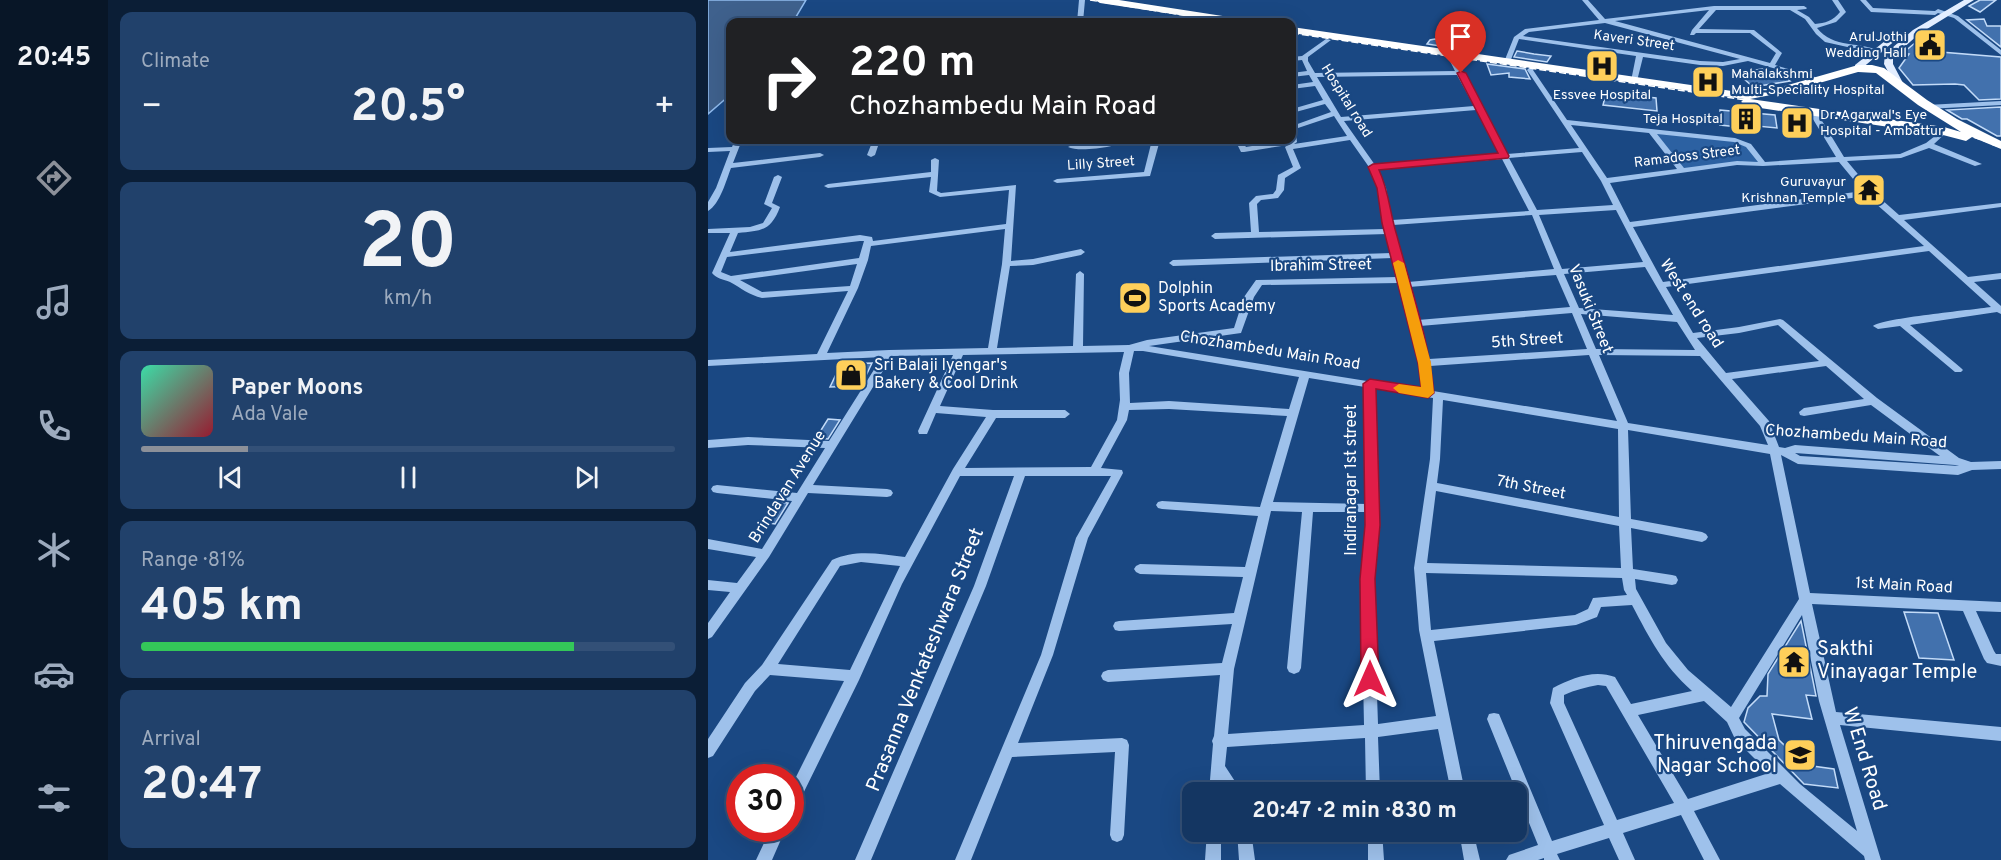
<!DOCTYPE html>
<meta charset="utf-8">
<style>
:root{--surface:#143662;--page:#21416b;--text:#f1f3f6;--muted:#9dabbe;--line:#335077;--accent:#8c9099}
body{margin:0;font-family:Overpass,sans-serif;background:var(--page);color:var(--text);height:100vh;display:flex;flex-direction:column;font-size:22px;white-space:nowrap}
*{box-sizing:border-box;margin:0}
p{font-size:20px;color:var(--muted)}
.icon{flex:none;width:33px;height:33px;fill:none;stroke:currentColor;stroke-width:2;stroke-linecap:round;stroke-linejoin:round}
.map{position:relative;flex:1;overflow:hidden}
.side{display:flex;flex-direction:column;gap:12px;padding:12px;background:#0b1e36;width:600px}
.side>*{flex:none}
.hud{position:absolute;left:18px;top:18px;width:570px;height:126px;border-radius:12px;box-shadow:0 6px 24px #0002,0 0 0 2px var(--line);background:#202124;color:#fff;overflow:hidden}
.speed{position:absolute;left:18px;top:764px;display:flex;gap:12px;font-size:30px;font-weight:700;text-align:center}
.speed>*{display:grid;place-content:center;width:78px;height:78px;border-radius:50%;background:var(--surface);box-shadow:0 6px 24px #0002,0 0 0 2px var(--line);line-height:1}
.speed .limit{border:9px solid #d22;background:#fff;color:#111}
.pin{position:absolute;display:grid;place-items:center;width:51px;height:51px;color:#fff;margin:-62px -26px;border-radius:50% 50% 50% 0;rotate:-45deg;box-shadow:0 0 6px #0007}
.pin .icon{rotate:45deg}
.me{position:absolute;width:66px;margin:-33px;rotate:0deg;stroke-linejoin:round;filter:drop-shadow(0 0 4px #0008)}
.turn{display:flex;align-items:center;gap:21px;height:126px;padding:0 24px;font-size:27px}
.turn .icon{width:78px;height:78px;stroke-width:2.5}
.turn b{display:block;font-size:42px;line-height:51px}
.big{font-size:45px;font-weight:700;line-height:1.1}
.side .widget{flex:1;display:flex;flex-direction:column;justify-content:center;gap:9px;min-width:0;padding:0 21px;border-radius:12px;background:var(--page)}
.side .dial{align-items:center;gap:0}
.dial b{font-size:78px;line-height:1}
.song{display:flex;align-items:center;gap:18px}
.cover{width:72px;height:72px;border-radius:9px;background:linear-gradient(135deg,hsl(160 70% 55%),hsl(350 70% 35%))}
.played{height:6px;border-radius:3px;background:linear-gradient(90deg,var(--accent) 20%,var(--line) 20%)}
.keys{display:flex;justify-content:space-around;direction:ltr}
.heat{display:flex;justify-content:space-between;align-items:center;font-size:33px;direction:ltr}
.charge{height:9px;border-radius:4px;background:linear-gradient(90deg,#34c759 81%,var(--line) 0)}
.trip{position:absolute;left:474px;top:782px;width:345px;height:60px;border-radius:12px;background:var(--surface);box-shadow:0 6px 24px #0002,0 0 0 2px var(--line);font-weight:700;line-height:60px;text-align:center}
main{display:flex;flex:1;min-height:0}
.dock{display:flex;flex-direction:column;width:108px;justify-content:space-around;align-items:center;background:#081627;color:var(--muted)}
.dock .icon{width:42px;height:42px}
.dock .current{color:var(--accent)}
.dock b{font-size:27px;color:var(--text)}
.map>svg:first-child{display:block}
.green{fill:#2c61a2}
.water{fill:#3f618d;stroke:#91bcee;stroke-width:1.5}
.building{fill:#4271ad;stroke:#c3dbf8;stroke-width:1.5}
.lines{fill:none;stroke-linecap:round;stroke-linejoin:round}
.minor{fill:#9ec1eb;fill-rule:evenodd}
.major{fill:#e3eeff;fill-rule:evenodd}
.highway{fill:#fff;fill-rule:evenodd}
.rail-far1{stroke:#fff;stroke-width:1.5;stroke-dasharray:7 3;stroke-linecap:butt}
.rail{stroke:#fff;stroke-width:2;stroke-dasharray:8 4;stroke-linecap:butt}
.route{fill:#e11d48;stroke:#92132f;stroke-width:1.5}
.slow{fill:#f59e0b}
.labels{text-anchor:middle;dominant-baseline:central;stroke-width:4.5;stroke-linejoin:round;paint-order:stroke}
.far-poi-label{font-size:14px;fill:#fff;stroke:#1a4883;text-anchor:end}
.far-street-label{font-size:14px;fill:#fff;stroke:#1a4883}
.street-label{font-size:16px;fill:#fff;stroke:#1a4883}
.poi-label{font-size:16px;fill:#fff;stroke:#1a4883;text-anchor:start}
.near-poi-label{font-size:20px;fill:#fff;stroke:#1a4883;text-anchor:start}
.near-street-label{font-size:20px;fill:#fff;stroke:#1a4883}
</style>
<main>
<nav class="dock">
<b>20:45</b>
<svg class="icon current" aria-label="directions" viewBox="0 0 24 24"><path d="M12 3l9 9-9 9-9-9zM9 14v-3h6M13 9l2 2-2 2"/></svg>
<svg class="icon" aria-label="music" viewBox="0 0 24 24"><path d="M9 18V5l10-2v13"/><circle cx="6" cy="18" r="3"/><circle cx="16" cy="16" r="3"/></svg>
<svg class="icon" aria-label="phone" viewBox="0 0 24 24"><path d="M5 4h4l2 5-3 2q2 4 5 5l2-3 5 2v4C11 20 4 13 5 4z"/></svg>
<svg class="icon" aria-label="climate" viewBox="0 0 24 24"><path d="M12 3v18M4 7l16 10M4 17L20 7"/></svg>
<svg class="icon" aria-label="car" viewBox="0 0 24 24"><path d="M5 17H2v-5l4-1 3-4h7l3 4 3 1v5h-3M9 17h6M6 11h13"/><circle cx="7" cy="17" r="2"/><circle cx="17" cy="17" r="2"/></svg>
<svg class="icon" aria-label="filters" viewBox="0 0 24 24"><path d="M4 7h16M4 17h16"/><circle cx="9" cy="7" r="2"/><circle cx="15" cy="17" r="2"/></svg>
</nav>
<section class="side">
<div class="widget"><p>Climate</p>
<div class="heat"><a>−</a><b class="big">20.5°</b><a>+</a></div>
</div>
<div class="widget dial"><b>20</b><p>km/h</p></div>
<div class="widget">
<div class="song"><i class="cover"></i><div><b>Paper Moons</b><p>Ada Vale</p></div></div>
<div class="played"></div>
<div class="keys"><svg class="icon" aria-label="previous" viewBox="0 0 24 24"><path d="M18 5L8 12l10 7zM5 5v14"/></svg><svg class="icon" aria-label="pause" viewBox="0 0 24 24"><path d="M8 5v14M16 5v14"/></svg><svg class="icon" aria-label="next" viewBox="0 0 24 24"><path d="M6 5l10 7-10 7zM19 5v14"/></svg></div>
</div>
<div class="widget"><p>Range · 81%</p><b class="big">405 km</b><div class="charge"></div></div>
<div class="widget"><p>Arrival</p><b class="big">20:47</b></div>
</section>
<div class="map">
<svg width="1293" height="860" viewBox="0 0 1293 860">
<rect width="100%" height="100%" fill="#1a4883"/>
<!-- green -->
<path class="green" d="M947,133L1023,140L1043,148L1052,163L976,169Z"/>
<!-- water -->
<path class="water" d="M0,0H98L85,22H22V95L0,114Z"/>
<!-- building -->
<path class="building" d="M1272,0H1288L1272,12L1261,6Z
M1276,19L1279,26H1293V47L1259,20Z
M760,37L752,49L719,44L722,40L727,39L745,41Z
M1214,37L1237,44L1233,52L1293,57V99L1271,100L1256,85L1247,84L1205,85L1191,68L1201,54L1195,53Z
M809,51L826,54L843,56L839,62L806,57Z
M779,64L817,69L822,79L801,77V73L783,75Z
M1054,69L1061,73L1072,72L1082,81L1045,87L1033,76L1046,75L1041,71Z
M898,93L948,98L949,111L895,105Z
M1293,107V136H1289L1259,119H1254L1239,110Z
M1012,110L1067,115L1069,128L1049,126V129L1012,125Z
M164,363L153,386L122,387L133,364Z
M120,419L132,420L120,439L108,438Z
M72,502L80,503L67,524L60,523Z
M1196,612L1230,613L1246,660L1211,658Z
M1093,621L1108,696L1098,695L1104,719L1064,714L1071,740L1097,765L1126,769L1130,788L1096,784L1036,722L1040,708L1052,696H1059L1060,674Z"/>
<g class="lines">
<!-- minor -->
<path class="minor" d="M371,0H377L375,22H369Z
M874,0H880L897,19L1006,6H1096L1099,8L1098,9L1089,10L1101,17L1107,24C1117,23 1125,21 1132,12L1124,0H1130L1138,12L1128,22L1109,28C1125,49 1153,41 1174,52L1171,54L1117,42L1108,34L1097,19L1082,10H1008L991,29L1046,30L1074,53L1067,65L1117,80L1114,82L1040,61L1015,66L992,65L935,57L929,81L926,83L923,81L928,56L811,39L802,62L797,63L796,62L806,37L817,29L891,20ZM1001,10L984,30L982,35H986L988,33H1042L1068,53L1062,63L907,21ZM897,23L1032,59L1015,62L992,61L815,36L821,32Z
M1152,0H1158L1165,8L1227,11L1230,9L1250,16L1293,50V55L1246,18L1230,13L1227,15L1163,12Z
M618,39L623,40L600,57V61L607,73L747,71L741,59L744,54H748L747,59L756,73L773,106L775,108V109L799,154L871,148L819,70L825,64L828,66L825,70L859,120L1027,138L1043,144L1057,162L1128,157L1100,111L1104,109L1108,111L1136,157L1192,154L1218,143L1236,129L1240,131L1226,144L1274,164L1267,166L1221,148L1193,158L1139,161L1164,191L1191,215L1293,203V207L1196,220L1260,277L1293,273V279L1266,282L1293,306V314L1289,312L1202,325L1253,368L1255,370L1253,372H1247L1192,326L1170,329L1165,326C1175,318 1264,310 1283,307L1221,251L958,287L985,333L1031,327L1072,319L1075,320L1169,398L1251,458L1263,462L1293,461V469L1264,470L1250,475L1090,464L1073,455L1102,593L1293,602V612L1268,611L1286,651L1288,654H1293V666L1279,663L1276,659L1255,611L1104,604L1128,712L1293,727V741L1132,725L1173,860H1157L1156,856L1072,784L986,811L1012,860H996L973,815L915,833L927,860H911L901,838L849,854L852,860H836V858L830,860H798L801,855L830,845L779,719L781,714L786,713L791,714L844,841L896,825L842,703L845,688C864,678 886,669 907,677L923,704L984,691C955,665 942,639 924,605L893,607L889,617L868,625L726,641L757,792H743L730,729L670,737L672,792H658L657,738L519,747L517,766L534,792H518L516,788L515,792H501L505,744L504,741L506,736L512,675L400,682L395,680L393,676L395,672L400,670L514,663L524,624L411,631L407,630L405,626L407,622L411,621L526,613L535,577L432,574L428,572L426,569L428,566L432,564L537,567L550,516L454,509L450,508L448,505L450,502L454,501L552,507L579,416L461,409L421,410L419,420L393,468L414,470L415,473L380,538L345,655L310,743L414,738L419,740L421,745L416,835L414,840L409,842L404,840L402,835L407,752L304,757L263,860H247L333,655L368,538L403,476H317L278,586L163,860H147L266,586L306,476H252L194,584L151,680L87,810L82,812V789L136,681L62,675L47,691L5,756L0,758V739L37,683L54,665L124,560C148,549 171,554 197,557L245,469L278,417L228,413L219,434H211L210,431L245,355L184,356L105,485L179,489L183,490L185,493L183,496L179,497L100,493L61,557L4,637L0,639V623L22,592L0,590V580L29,583L48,557L0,549V539L54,549L84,501L9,493L5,492L3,489L5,486L9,485L89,493L117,448L40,445L0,448V440L40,437L121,441L174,357L0,366V360L109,354L140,291L54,298C41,295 33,288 22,282C15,279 9,279 4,273L22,233H0V229L42,227L55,223L64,208L56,204L66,177L70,175L74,177L64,203L72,207C63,231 53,231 30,233L22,252L152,235L164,237L165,241L298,224L301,190L232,197L221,192L223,177L120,188L116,186L120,184L223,172V160L227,158L231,160L229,191L233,193L308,185L303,261L325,259L373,249L377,252L373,255L325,265L302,266L289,348L365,346L368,274L372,271L376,274L375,346L421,345L439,340L526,328L536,297L548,280L690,277L685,258L465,266L461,263L465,260L684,253L679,234L507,239L503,236L507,233L543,232L541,203L548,196L565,194L568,190L570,175L585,167L577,147L580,145L536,152H533L527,140H533L538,147L581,140H584V133L588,135L589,142L586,144L639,136L626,116L584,130V126L623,112L617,104L584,113V109L615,100L607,86L584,89V85L605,82L601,75L584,77V73L599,71L594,60L584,61V57L594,56ZM749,75L766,106L633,117L609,77ZM768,110L791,155L667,165L636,121ZM863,125L941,133L969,169L899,178ZM949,134L1026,142L1038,147L1050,162L1029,161L976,168ZM642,140L661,167L670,188L677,229L551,232L549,204L553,200L570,198L576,190L577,178L593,168L585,149ZM874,152L893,181L905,205L829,210L801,158ZM794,159L821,211L684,220L678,188L670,169ZM1131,162L1155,191L922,222L902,183L1029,165L1055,166ZM1159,196L1216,246L955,282L925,227ZM908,210L935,262L854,269L831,215ZM824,215L846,269L700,282L685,225ZM297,229L294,264L280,348L181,350L119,353L150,288L160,260L163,246ZM152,241H156L151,258L23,276L13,272L19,257ZM149,264L142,286L54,292L32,280ZM937,267L965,315L871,308L856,274ZM848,275L862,307L710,320L701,287ZM691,283V285L712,363L715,390L441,346L533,333L546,297L554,285ZM864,313L879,349L721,359L712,326ZM873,314L969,322L987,350L888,349ZM1070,325L1111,361L1018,373L989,338L1031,333ZM426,351H435L591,377L581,409L461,401L422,403L421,373ZM416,352L411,373L412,400L409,420L383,467L257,468L288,418H357L362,414L357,410H285L232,406L255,355ZM881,355L909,421L725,391L722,366ZM891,355L992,356L1052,426L1060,445L920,423ZM1118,366L1156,399L1096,408L1091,412L1092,415L1096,416L1163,405L1232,456L1087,445L1077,448L1071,447L1061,421L1024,379ZM601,378L657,387L659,504L565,502ZM667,389L725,398L722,459L706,568L711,630L728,716L670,724L665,579L671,541ZM735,400L910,429L911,517L729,483L732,459ZM920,430L1062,454L1091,599L1023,707L980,670L958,643L928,589L927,579L964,585L968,584L970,580L968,576L964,575L925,569L923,528L994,542L998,540L1000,537L998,534L994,532L923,519ZM1087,453L1247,465L1251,466L1092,456ZM728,491L911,526L913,568L719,563ZM563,511L594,512L579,668L581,672L586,674L591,672L593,668L605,512H659V541L653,579L656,725L520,734L526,669ZM153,562L192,566L142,670L70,664L132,566ZM718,573L914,578L916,590L919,595L885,598L880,609L867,615L723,630ZM1094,615L1111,701L1149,831L1092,784L1037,729L1031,718ZM890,685L898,686L966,803L909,820L856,703V695C867,690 878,687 890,685ZM996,701L1019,722L1027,739L1061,773L980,799L930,715Z
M1293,101V105L1219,109L1216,107L1219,105Z
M27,140H34L25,163L112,153L116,155L112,157L23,168C18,181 12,204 0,211V202L8,188L22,151L0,152V148L24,147Z
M165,140H172L167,155L163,157L159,155Z
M411,140H424C412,146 372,153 360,147L364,145L389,144Z
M444,140H452L442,176L349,183L345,181L349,179L436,172Z
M63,828H78L64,860H48Z
M499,831H513V860H497Z
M529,831H543L547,860H531Z
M660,831H674L676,860H660Z
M751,831H765L772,860H756Z"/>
<!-- major -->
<path class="major" d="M1256,0H1266L1211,34L1185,57V64L1196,85L1188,87L1176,64L1177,54L1205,30Z
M1182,37L1189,39L1153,69H1147V65Z"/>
<!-- highway -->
<path class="highway" d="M387,0H411L534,19L539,22H517L392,3Z
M584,27L1031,92L1073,87L1150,65H1164L1176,68L1219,100L1249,119L1293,141V149L1264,137L1258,141L1235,135L1039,106L1033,102L1036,99L584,33ZM1150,72L1168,73L1210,105L1253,132L1236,127L1042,99L1083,91Z"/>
<!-- rail-far1 -->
<path class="rail-far1" d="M382,0L517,22
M584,33L1208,125L1253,133L1288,145"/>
<!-- rail -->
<path class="rail" d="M1284,144L1293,147"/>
</g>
<!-- route -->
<path class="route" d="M753,71L758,73L801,156L800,158L671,170C681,191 682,214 689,236C703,288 721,340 726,393L720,398L668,389L672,525L667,579L671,679L668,684L662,687L656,684L653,679L652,579L657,525L655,384L662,379L713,387L710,363L674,223L669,188L660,167L665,164L790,153L749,73Z"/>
<!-- slow -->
<path class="slow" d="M690,260L696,263L723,363L726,393L720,398L691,393L685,388L691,384L713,387L710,363L685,263Z"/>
<!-- icons -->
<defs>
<g id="civic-square" transform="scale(1.725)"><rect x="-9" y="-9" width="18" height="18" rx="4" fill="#fecf5a" stroke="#1a4883"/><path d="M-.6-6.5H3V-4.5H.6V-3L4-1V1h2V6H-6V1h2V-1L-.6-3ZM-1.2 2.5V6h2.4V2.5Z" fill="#111"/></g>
<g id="hospital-square" transform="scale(1.725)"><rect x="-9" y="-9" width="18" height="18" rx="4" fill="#fecf5a" stroke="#1a4883"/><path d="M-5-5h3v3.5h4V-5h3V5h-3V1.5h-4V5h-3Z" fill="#111"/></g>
<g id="building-square" transform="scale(1.725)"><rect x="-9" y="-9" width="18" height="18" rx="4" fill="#fecf5a" stroke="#1a4883"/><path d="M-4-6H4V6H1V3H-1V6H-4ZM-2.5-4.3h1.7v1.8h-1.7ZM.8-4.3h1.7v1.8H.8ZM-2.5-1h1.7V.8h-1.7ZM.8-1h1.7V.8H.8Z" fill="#111"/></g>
<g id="temple-square" transform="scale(1.725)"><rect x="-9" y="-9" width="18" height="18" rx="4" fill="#fecf5a" stroke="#1a4883"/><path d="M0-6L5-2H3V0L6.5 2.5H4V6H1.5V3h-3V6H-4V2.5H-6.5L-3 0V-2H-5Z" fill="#111"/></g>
<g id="stadium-square" transform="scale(1.725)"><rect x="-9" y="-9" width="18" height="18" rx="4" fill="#fecf5a" stroke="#1a4883"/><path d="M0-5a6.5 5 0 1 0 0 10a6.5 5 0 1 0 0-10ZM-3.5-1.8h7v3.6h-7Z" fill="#111"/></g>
<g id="shop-square" transform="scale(1.725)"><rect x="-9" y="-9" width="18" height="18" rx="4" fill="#fecf5a" stroke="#1a4883"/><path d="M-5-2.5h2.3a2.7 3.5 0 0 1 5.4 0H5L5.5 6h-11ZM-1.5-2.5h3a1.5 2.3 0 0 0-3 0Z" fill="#111"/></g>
<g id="school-square" transform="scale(1.725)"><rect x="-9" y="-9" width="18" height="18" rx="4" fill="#fecf5a" stroke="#1a4883"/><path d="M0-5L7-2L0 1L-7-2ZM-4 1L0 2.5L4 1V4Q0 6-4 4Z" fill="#111"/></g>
</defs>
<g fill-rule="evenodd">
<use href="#civic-square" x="1222" y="45"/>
<use href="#hospital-square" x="894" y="66"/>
<use href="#hospital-square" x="1000" y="82"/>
<use href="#building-square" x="1038" y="119"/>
<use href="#hospital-square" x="1089" y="123"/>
<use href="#temple-square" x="1161" y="190"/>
<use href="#stadium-square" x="427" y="298"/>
<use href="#shop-square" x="143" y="375"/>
<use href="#temple-square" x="1086" y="662"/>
<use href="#school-square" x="1092" y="755"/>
</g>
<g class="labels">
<!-- far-poi labels -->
<g class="far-poi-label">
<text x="1199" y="37">ArulJothi<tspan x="1199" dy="16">Wedding Hall</tspan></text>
<text x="1023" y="74" text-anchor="start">Mahalakshmi<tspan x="1023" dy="16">Multi-Speciality Hospital</tspan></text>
<text x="894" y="95" text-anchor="middle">Essvee Hospital</text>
<text x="1112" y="115" text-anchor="start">Dr. Agarwal's Eye<tspan x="1112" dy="16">Hospital - Ambattur</tspan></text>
<text x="1015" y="119">Teja Hospital</text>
<text x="1138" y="182">Guruvayur<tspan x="1138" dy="16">Krishnan Temple</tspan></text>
</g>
<!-- far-street labels -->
<g class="far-street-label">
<text transform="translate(926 41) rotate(8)">Kaveri Street</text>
<text transform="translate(638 101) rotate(58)">Hospital road</text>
<text transform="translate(979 157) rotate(-7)">Ramadoss Street</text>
<text transform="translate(393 164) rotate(-4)">Lilly Street</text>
</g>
<!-- street labels -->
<g class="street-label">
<text transform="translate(613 266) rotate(-1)">Ibrahim Street</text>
<text transform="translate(983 304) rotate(57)">West end road</text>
<text transform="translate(882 309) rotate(68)">Vasuki Street</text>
<text transform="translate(819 341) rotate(-4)">5th Street</text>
<text transform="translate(562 351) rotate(9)">Chozhambedu Main Road</text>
<text transform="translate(1148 437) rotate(4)">Chozhambedu Main Road</text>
<text transform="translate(644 480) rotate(-90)">Indiranagar 1st street</text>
<text transform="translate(80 487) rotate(-58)">Brindavan Avenue</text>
<text transform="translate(823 488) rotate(11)">7th Street</text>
<text transform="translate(1196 586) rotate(3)">1st Main Road</text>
</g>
<!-- poi labels -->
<g class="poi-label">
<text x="450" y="289">Dolphin<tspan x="450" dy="18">Sports Academy</tspan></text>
<text x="166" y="366">Sri Balaji Iyengar's<tspan x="166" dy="18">Bakery &amp; Cool Drink</tspan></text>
</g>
<!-- near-poi labels -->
<g class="near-poi-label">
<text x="1109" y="650">Sakthi<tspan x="1109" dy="23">Vinayagar Temple</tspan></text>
<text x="1069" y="744" text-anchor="end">Thiruvengada<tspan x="1069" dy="23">Nagar School</tspan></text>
</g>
<!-- near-street labels -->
<g class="near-street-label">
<text transform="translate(218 660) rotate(-68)">Prasanna Venkateshwara Street</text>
<text transform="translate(1156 759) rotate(73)">W End Road</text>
</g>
</g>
</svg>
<div class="speed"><div class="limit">30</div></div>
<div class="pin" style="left:753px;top:73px;background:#d93025"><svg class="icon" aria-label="arrive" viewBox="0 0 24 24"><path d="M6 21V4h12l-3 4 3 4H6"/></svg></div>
<svg class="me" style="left:662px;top:679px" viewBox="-20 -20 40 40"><path d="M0-17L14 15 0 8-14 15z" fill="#e11d48" stroke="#fff" stroke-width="4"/></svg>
<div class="trip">20:47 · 2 min · 830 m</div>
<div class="hud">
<div class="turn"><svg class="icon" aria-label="right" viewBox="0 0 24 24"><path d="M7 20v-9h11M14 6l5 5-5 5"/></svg><div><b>220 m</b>Chozhambedu Main Road</div></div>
</div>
</div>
</main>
